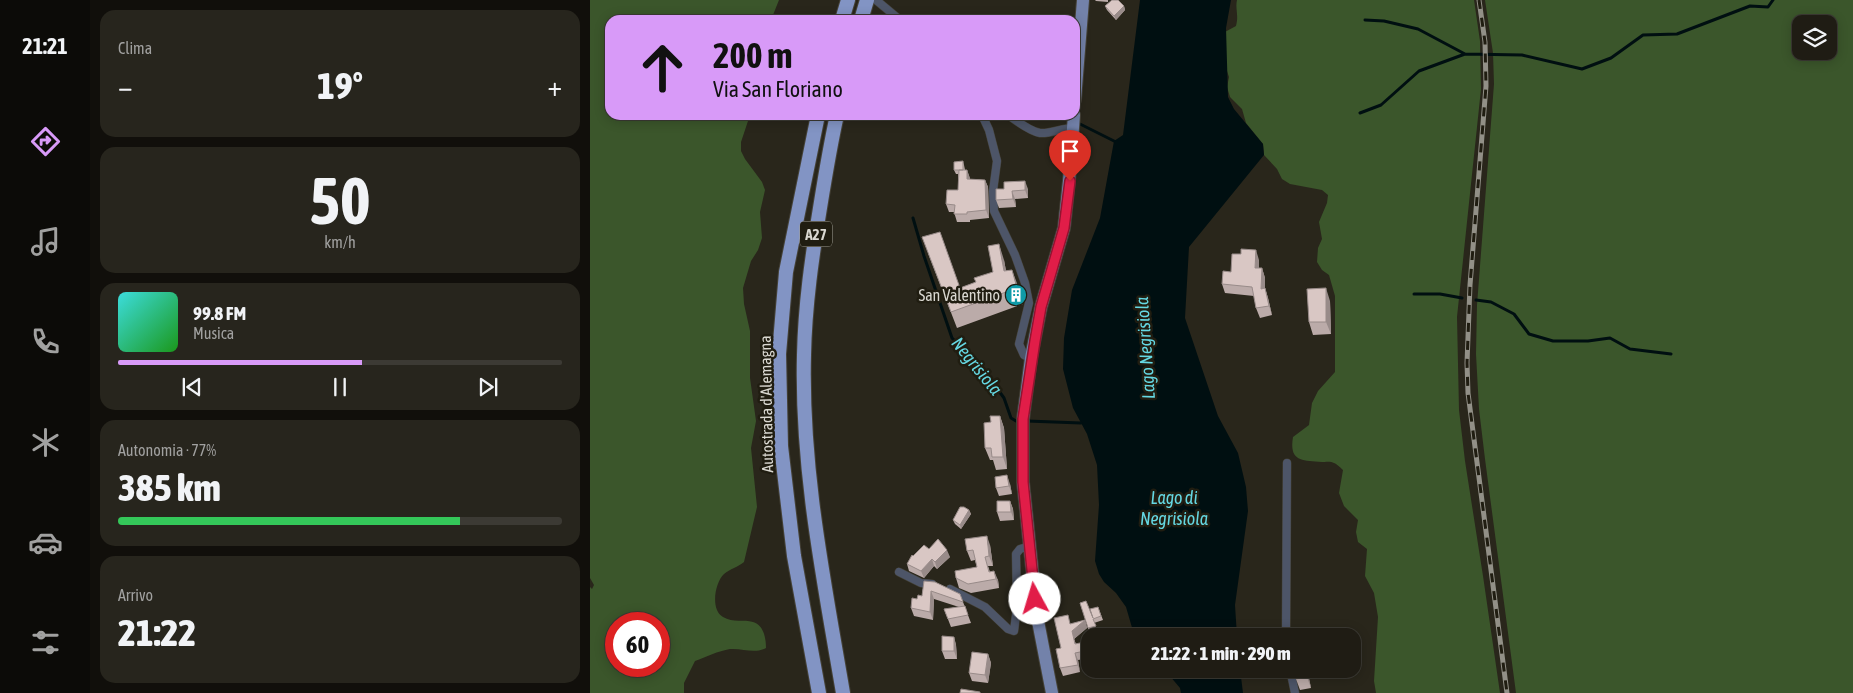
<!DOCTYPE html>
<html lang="it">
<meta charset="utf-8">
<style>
:root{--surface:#1f1c14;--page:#27251d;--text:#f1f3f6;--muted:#a1a1a0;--line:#3c3a34;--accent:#d89af8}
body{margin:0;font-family:"Asap Condensed",sans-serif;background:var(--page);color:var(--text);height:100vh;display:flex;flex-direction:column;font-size:19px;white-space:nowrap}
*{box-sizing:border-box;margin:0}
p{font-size:16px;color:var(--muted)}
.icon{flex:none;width:28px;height:28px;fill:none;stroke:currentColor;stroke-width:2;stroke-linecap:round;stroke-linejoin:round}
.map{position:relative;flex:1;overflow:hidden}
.sheet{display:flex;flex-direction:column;gap:10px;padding:10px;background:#110f0b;width:500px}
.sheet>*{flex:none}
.banner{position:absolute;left:15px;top:15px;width:475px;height:105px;border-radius:15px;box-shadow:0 2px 12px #0003,0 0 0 1px var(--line);background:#d89af8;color:#111;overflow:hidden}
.controls{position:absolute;left:1202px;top:15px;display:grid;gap:10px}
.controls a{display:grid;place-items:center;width:45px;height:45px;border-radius:10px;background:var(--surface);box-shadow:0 2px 12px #0003,0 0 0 1px var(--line);font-size:25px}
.speed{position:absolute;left:15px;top:612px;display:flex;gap:10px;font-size:25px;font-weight:700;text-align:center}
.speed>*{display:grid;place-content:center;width:65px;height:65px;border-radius:50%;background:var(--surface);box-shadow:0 2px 12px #0003,0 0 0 1px var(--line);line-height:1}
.speed .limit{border:8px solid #d22;background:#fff;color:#111}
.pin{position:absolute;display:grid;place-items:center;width:42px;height:42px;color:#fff;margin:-51px -21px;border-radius:50% 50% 50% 0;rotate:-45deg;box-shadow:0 0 5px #0007}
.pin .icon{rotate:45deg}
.me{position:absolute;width:55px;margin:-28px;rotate:354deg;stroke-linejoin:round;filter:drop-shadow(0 0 4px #0008)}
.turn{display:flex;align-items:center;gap:18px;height:105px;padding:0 25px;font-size:22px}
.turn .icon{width:65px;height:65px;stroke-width:2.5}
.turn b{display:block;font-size:35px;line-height:42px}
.big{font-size:38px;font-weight:800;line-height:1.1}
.sheet .tile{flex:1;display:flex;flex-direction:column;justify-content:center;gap:8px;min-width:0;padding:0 18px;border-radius:15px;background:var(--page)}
.sheet .dial{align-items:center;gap:0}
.dial b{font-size:65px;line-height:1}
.song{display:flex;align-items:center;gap:15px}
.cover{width:60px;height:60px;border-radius:8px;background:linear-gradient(135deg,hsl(180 70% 55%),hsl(120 70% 35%))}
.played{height:5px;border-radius:2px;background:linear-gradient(90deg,var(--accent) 55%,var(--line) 55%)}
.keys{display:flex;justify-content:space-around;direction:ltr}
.heat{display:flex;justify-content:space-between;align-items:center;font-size:28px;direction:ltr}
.charge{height:8px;border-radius:4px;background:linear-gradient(90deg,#34c759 77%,var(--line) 0)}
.trip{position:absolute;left:491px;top:628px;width:280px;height:50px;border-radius:15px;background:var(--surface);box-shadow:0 2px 12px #0003,0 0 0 1px var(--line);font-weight:800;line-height:50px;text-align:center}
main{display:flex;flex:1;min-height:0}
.menu{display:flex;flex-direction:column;width:90px;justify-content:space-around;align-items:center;background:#0c0b08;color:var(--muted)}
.menu .icon{width:35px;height:35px}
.menu .on{color:var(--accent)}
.menu b{font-size:22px;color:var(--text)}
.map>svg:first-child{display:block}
.forest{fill:#3b562b;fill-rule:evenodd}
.water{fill:#000f11}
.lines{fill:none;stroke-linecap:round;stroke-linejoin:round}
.stream{stroke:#000f11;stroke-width:3}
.street-casing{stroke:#454238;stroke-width:9}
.primary-casing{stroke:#454238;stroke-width:14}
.highway-casing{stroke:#454238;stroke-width:16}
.street{stroke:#4d5568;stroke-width:8}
.primary{stroke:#7382aa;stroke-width:12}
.highway{stroke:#8294c4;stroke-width:14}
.rail-casing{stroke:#929087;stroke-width:5}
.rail{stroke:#201d11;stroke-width:3;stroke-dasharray:9;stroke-linecap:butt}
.wall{fill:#bbaba9}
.shaded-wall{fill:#988b89}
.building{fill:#d9c7c4;stroke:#988b89}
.route-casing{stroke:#92132f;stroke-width:12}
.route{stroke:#e11d48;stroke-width:9}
.labels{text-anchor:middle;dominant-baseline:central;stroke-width:5;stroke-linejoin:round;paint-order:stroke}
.shield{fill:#201d11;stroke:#a2a097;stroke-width:1}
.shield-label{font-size:15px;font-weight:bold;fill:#dad8d1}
.poi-label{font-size:16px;fill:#dad8d1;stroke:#201d11;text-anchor:end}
.street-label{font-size:16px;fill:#dad8d1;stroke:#201d11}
.water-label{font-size:18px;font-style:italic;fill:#65d8e3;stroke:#201d11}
</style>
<main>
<nav class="menu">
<b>21:21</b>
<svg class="icon on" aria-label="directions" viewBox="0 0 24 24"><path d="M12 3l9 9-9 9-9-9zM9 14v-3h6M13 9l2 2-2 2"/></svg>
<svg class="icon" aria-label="music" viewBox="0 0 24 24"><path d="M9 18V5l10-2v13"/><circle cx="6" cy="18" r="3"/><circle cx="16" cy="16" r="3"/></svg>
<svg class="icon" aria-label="phone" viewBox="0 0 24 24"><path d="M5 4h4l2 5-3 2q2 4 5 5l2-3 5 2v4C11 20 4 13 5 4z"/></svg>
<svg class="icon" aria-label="climate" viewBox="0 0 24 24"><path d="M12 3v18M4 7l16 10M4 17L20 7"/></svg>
<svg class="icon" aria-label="car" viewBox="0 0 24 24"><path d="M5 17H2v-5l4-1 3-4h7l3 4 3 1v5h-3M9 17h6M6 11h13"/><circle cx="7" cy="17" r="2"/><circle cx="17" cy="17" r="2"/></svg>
<svg class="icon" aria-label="filters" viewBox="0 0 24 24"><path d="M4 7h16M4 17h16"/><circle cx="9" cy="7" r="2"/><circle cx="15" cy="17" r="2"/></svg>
</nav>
<section class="sheet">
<div class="tile"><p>Clima</p>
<div class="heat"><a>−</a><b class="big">19°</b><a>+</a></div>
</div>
<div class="tile dial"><b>50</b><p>km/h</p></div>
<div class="tile">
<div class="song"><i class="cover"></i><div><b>99.8 FM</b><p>Musica</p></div></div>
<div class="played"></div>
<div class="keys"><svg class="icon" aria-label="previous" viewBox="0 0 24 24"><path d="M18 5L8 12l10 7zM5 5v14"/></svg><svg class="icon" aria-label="pause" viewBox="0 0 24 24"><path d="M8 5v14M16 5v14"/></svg><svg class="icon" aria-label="next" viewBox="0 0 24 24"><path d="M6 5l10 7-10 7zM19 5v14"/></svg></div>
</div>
<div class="tile"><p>Autonomia · 77%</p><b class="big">385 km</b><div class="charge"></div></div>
<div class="tile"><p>Arrivo</p><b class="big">21:22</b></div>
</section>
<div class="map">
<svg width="1263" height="693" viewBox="0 0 1263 693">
<rect width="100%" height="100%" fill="#29261b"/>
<!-- forest -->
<path class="forest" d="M0,0H189L181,20H20V115H160L151,142V151L155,159L172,182L175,190L170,212L172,238L168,250L161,261L153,288L154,304L160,331V378L166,421L161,448L167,507L154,562C148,567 140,569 134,574C125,582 120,610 133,617C143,623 154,619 163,622C174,625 176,639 176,648C164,654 153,648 140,649C128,651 116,657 105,661L94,683V693H0V587L2,589L4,585L0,578ZM26,624H69V666H26Z
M647,0H884L890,41L891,89L867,317L869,410L875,461L893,576L910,693H786L784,681L788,617L784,593L775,576L777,549L768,542L766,532L768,520L754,506L749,493L753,470C751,468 747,464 744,463C741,461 735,462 732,462C711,461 699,461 703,437L719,425L722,403L728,391L745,372V296L739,275L732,270L727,262L728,248L732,239L729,222L737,203L738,195L732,190L700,184L692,179L687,169L674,155L673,144L656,123L652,109L640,97L637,87L639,77L634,62L633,33L646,26C649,15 645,9 647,0Z
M895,0H1263V693H926L895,459L889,409L886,354L887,305L904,84L903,53ZM1211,24H1239V51H1211Z"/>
<!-- water -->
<path class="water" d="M550,0H641L636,28L638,97L644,109L673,144L674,155L599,247L595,318L628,416L648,453L656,487L658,511L645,605L647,636H547L543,631L536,607L526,593L514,582L509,574L505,561L509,505L507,465L497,434L483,408L473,369L474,338L482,290L510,218L524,141L533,135Z
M574,669H650L653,693H591L590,688Z"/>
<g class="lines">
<!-- stream -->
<path class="stream" d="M775,20L794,21L828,29L875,54L932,55L992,69L1021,58L1053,35L1087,34L1160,6L1178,7L1183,0
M770,113L791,105L829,71L875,54
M490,124L524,141
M323,218L334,256L362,338L396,373L414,398L421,418L426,421H431
M824,294H850L872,298
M886,300L901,302L924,314L939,334L963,341H998L1020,338L1040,349L1081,354
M437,421L491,423"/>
<!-- street casing -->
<g class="street-casing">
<path id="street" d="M286,0L310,20
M392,115L399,130L407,161L403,191L404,211L425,255L435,283L439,303L429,344L434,355L441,358
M418,115C427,121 439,131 450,133C460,134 472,128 483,128
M309,572L331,583L342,584
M360,589L395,607L418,629L424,631L427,607L426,554L430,549L440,546
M696,636L697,463
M700,669L705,693"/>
</g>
<!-- primary casing -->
<g class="primary-casing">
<path id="primary" d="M485,100L493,0
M462,693L447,616L433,482V419L441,358L451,307L474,228L479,181L484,115"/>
</g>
<!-- highway casing -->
<g class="highway-casing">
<path id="highway" d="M252,20L258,0
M271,20L277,0
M228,115L196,272L189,354L191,446L204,556L229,693
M247,115C240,146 235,177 230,208C222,257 215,305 214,355C211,469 234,581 253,693"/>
</g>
<!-- street -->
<use href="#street" class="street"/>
<!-- primary -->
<use href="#primary" class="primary"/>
<!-- highway -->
<use href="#highway" class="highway"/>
<!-- rail casing -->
<g class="rail-casing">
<path id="rail" d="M889,0L895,42L896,86L880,285L877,363L878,393L917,693"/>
</g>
<!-- rail -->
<use href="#rail" class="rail"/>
</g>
<!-- wall -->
<path class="wall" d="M505,0H518V2L506,1Z
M515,6H534L535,10L526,20L517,10Z
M373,161L374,165L375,170H377L380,179L395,180L398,187L399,218L380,220V222H367L364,212H359L356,204L368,190V174H366L364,170Z
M406,189H438V198L425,199L426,207L409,208L406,200Z
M338,253L370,288L386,282L403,272L414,260L416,271L428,286L433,304L367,328Z
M669,260V268H672L675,278V288L678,298L682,315L670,318L666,308L664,296L635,293L632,284L641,272Z
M740,301L741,334L723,335L719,322Z
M410,416L414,428L417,469L406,470L403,460H400L395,448L401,422Z
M420,484L422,494L409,496L406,488Z
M420,501L423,509L424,520L410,521L407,512Z
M379,510L381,514L371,529L365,524L363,520Z
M400,545L403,566H398L400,572L408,580L409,588L381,593L369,588L366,578L387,567L385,560L381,561L377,551Z
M339,549L360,557L347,569L344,566L334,578L319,571L317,564L323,556Z
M334,581L370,594L381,623L361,627L354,609L369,607L344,599L343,620L324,616L321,608L327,599L332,596Z
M508,607L513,620L504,623L507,631L499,632L498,628Z
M495,620L497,628L484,639L486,644L500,641V658L488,660L490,672L473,676L470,668L471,648L481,624Z
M364,637L366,645L367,659H355L352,651Z
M398,654L401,663L398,683L382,681L379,673Z
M704,669H717L721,688L710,690L706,679Z"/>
<!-- shaded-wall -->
<path class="shaded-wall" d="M534,6L535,10L526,20L524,16Z
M377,170L380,178V187L377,179Z
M395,180L398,187L399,218L396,210Z
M435,181L438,189V198L435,190Z
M422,191L425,199L426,207L423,199Z
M409,244L414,260L419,287L414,271Z
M666,250L669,260V277L665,268Z
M672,268L675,278V298L671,289Z
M422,270L428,286L433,304L427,288Z
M675,288L678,298L682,315L679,306Z
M736,288L740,301L741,334L736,322Z
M410,416L414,428L417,469L413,457Z
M417,475L420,484L422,494L419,486Z
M420,501L423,509L424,520L421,512Z
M379,510L381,514L371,529L370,525Z
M397,536L400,545L403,566L399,556Z
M357,550L360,557L347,569L345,562Z
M342,559L344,566L334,578L331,571Z
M404,571L408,580L409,588L406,579Z
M341,591L344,599L343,620L340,612Z
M478,615L482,631L495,620L497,628L484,639L487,652L485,644Z
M364,637L366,645L367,659L364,651Z
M485,653L488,660L490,672L488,665Z
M398,654L401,663L398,683L395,675Z
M716,669H717L721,688L717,677Z"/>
<!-- building -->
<path class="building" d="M522,0H528L534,6L524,16L515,6Z
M373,161V170H364V162Z
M369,170H377V179L395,180L396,210L377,212V214H364L365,205L356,204L357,190H368Z
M435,181V190L422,191L423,199L406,200V189H414V182Z
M350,232L370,288L386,282L384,278L403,272L398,246L409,244L414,271L422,270L427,288L361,312L332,237Z
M651,249L666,250L665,268H672L671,289L675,288L679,306L666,308L662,287L632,284L633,271L641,272L642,254H651Z
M736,288V322H719L717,289Z
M400,416H410L413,457H402L401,448H395L394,423L401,422Z
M417,475L419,486L406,488L405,477Z
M407,501H420L421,512H407Z
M370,507H374L379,510L370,525L363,520Z
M397,536L399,556L395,557L399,572L404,571L406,579L378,584L366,578L365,571L387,567L383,550L377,551L375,539Z
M348,539L357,550L345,562L342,559L331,571L317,564L322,555L323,556L334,545L339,549Z
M334,581L345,582L370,594L373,602L341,591L340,612L321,608L322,598L327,599L328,595L332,596Z
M496,601L503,618L500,609L508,607L511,616L503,619L506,626L498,628L490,603Z
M375,606L378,615L358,619L354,609Z
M478,615L480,624L495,620L482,631L485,644L500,641V650L485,653L488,665L470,668L466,649L471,648L464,618Z
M352,636L364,637V651H352Z
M382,652L398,654L395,675L379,673Z
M704,669H716L717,677L706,679Z
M371,689L390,692V693H370Z"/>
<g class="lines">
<!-- route casing -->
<g class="route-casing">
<path id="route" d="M445,599L433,482V419L445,341L451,307L474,228L480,181"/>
</g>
<!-- route -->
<use href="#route" class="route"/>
</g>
<!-- icons -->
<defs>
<g id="building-disc" transform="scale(1.125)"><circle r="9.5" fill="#0f9aa8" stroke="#201d11"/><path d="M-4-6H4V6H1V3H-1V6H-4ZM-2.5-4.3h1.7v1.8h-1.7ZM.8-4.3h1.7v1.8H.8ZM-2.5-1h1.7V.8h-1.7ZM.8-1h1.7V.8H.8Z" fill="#fff"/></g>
</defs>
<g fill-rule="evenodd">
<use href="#building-disc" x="426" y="295"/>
</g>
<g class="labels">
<!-- shield labels -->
<rect class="shield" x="210" y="221.5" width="32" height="25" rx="4"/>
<g class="shield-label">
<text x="226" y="234">A27</text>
</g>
<!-- poi labels -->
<g class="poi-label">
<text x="410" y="295">San Valentino</text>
</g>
<!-- street labels -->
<g class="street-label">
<text transform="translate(176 404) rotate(-91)">Autostrada d'Alemagna</text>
</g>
<!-- water labels -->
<g class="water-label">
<text transform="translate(555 348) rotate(-94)">Lago Negrisiola</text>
<text transform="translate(387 366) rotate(51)">Negrisiola</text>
<text x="584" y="497">Lago di<tspan x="584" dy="21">Negrisiola</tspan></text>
</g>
</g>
</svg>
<div class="controls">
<a><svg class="icon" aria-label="layers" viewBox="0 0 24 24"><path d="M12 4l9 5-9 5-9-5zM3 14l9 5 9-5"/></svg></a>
</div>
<div class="speed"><div class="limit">60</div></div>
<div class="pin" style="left:480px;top:181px;background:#d93025"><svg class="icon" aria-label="arrive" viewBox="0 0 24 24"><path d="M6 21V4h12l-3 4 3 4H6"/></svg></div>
<svg class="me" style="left:445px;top:599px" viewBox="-20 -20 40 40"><circle r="19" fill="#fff"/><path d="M0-13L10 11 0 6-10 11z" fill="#e11d48"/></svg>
<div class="trip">21:22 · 1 min · 290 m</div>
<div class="banner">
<div class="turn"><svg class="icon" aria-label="ahead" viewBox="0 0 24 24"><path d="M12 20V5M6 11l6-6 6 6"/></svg><div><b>200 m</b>Via San Floriano</div></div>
</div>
</div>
</main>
